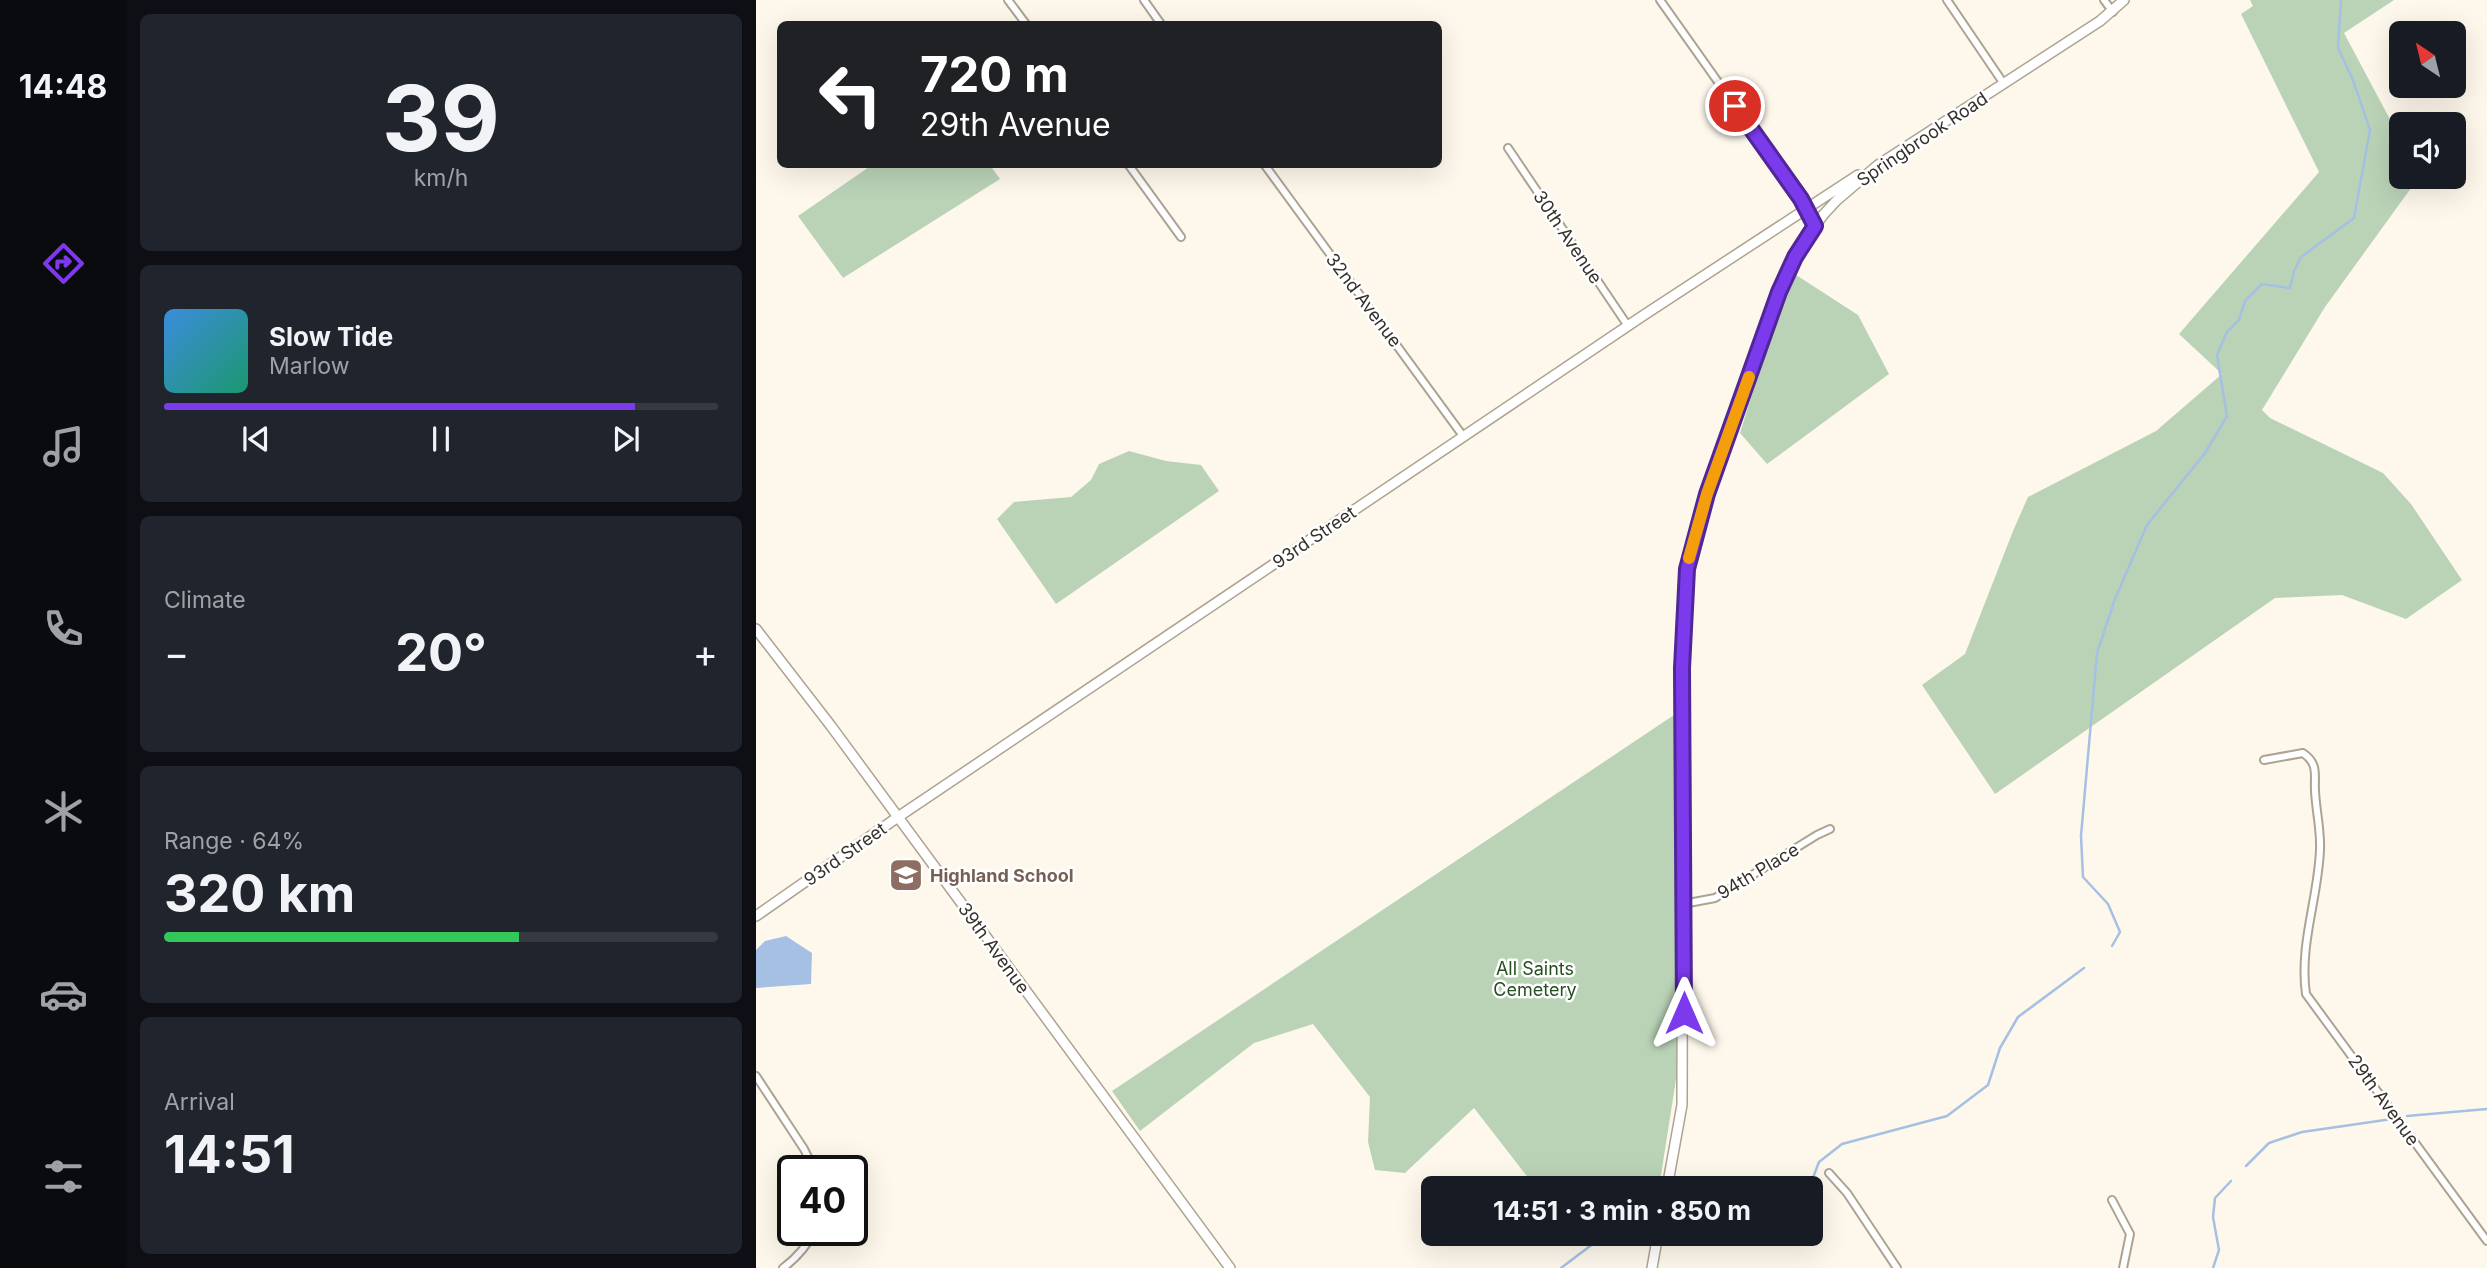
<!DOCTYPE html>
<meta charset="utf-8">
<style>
:root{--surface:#171b24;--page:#20242c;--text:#f1f3f6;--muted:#9ea1a6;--line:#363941;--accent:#7c3aed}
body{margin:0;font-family:Inter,sans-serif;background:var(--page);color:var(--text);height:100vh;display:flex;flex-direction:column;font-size:26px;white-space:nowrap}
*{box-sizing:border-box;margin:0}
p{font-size:23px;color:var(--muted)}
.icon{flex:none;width:38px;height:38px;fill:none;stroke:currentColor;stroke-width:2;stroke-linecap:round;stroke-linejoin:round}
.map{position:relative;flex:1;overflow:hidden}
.sheet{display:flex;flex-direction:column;gap:14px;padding:14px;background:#0d0f14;width:630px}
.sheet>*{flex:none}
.guide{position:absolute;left:21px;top:21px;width:665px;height:147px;border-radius:10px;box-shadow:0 7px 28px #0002;background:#202124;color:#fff;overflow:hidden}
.needle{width:46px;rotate:325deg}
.controls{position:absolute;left:1633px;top:21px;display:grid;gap:14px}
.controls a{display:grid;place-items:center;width:77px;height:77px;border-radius:10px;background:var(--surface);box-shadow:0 7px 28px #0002;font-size:35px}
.speed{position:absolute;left:21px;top:1155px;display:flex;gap:14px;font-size:35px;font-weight:700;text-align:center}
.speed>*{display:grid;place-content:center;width:91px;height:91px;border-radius:50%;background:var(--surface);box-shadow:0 7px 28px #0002;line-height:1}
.speed .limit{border:4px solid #111;border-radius:10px;background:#fff;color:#111}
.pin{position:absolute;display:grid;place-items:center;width:60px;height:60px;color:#fff;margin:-30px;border:4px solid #fff;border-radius:50%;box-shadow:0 2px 7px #0007}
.me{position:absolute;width:77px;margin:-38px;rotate:0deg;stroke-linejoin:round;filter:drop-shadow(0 0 5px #0008)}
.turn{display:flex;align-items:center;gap:24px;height:147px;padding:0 28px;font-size:32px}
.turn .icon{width:91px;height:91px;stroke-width:2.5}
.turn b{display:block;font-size:49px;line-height:60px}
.big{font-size:52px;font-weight:700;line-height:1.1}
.sheet .widget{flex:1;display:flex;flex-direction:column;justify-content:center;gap:10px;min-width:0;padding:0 24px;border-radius:10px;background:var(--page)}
.sheet .dial{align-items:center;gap:0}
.dial b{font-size:91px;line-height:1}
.song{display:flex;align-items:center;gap:21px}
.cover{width:84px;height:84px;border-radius:10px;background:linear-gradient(135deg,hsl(210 70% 55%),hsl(160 70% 35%))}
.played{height:7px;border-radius:4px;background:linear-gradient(90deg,var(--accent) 85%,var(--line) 85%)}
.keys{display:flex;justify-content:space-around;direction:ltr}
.heat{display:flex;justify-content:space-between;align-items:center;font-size:38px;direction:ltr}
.charge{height:10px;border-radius:5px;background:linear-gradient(90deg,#34c759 64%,var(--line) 0)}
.trip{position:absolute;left:665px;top:1176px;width:402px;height:70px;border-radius:10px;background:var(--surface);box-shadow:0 7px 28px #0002;font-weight:700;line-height:70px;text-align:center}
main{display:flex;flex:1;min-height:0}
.tab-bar{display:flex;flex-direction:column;width:126px;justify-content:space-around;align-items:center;background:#090b0e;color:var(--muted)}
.tab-bar .icon{width:49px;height:49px}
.tab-bar .selected{color:var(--accent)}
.tab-bar b{font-size:32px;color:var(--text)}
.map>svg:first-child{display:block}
.green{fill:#bad3b7}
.water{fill:#a5c0e2}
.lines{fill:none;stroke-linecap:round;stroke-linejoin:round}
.stream{stroke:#a5c0e2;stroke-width:2.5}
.street-casing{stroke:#ada391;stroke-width:10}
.secondary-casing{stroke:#ada391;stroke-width:12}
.street{stroke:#fff;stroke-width:6}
.secondary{stroke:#fff;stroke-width:9}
.route-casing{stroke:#51269a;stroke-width:18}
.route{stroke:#7c3aed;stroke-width:12}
.slow{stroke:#f59e0b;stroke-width:12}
.labels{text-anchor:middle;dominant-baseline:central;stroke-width:5;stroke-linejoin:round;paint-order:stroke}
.street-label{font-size:18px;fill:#36322b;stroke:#fff}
.education-label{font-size:18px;font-weight:bold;fill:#785e54;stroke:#fff;text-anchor:start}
.park-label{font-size:18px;fill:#254f22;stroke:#fff}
</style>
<main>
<nav class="tab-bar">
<b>14:48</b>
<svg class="icon selected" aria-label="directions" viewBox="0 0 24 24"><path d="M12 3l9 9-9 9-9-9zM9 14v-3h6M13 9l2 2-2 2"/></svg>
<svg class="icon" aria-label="music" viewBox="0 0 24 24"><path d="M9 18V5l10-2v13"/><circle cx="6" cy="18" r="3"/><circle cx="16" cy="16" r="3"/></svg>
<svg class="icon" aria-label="phone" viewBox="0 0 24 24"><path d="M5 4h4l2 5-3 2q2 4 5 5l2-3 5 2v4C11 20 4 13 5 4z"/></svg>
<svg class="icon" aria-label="climate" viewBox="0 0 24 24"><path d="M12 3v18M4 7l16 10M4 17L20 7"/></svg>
<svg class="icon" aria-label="car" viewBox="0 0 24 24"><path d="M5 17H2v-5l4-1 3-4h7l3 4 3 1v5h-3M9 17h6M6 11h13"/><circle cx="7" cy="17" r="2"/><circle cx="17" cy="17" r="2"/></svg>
<svg class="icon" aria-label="filters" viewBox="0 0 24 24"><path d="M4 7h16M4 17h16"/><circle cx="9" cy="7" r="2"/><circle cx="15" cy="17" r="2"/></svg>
</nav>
<section class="sheet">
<div class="widget dial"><b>39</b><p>km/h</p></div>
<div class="widget">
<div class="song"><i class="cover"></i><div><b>Slow Tide</b><p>Marlow</p></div></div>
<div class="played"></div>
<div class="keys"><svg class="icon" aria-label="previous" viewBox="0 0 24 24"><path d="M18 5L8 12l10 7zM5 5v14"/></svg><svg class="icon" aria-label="pause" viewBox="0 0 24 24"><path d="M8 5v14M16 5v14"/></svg><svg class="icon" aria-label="next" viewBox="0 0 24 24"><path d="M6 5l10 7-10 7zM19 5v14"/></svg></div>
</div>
<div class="widget"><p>Climate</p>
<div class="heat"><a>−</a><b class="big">20°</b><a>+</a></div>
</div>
<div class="widget"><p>Range · 64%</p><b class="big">320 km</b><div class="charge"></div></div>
<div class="widget"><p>Arrival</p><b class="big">14:51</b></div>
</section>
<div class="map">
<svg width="1731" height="1268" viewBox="0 0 1731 1268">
<rect width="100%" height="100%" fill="#fef8ec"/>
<!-- green -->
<path class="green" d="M1494,0H1638L1588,33L1645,140V177H1663L1569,307L1506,410L1514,418L1627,473L1655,504L1706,580L1650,619L1586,595L1519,598L1239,794L1166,685L1209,654L1257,531L1272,497L1400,431L1466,374L1423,334L1563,172L1485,14L1497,6Z
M116,165H234L244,179L87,278L42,216Z
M1037,273L1102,315L1133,374L1011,464L984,433L1028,292Z
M373,451L410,461L445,465L463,491L300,604L241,519L258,502L315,497L335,480L343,464Z
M921,713V1073L903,1188H780L718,1108L649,1173L619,1170L612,1142L614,1097L557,1024L498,1043L384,1131L356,1091Z"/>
<!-- water -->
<path class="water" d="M30,936L56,953L55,984L0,988V950L9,941Z"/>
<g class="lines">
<!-- stream -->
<path class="stream" d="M1356,946L1364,932L1352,904L1327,877L1325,836L1341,653L1359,599L1391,525L1449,453L1471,416L1461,355L1471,332L1483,320L1489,301L1506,284L1534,288L1538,271L1545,257L1598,218L1614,130L1597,80L1582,48L1585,0
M1651,1116L1731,1109
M1490,1166L1513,1143L1546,1132L1636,1119
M1053,1188L1063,1162L1086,1144L1191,1116L1232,1085L1244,1048L1262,1017L1328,968
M805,1268L850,1234
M1457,1268L1463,1250L1457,1217L1459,1198L1475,1181"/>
<!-- street casing -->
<g class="street-casing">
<path id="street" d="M252,0L270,24
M388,0L405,24
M904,0L1045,199L1050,208
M1191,0L1248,84
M1348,0L1357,12
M752,148L872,326
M372,164L425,237
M508,164L707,436
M1508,760L1547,753C1563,764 1558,775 1559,791C1560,811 1565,830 1564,850C1562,899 1543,945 1550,994L1731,1241
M927,904L959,898L1061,835L1074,829
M0,1076L48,1149L59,1171
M1073,1173L1091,1193L1141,1268
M1356,1200L1374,1234L1367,1268
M96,1213L99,1217L96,1228
M70,1230L86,1234L95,1230
M27,1268C42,1257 51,1246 59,1230"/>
</g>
<!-- secondary casing -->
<g class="secondary-casing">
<path id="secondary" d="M0,629L75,726L474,1268
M0,916L142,817L888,315L1102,175
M911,1188L926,1105L927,668L931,569L951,494L1030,273L1048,241L1067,215L1081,200L1122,165L1344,21L1368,0
M896,1268L902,1234"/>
</g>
<!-- street -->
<use href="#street" class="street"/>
<!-- secondary -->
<use href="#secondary" class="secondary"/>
</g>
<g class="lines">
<!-- route casing -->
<g class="route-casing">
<path id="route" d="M928,1013L926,668L931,569L951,494L1023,292L1039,257L1059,226L1045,199L979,106"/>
</g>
<!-- route -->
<use href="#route" class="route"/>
<!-- slow -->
<path class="slow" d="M933,558L951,494L993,377"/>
</g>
<!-- icons -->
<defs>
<g id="school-square" transform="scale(1.75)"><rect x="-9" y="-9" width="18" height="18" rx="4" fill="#8d6e63" stroke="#fff"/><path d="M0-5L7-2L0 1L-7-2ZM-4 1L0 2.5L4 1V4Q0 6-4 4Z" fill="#fff"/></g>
</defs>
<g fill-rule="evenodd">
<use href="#school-square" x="150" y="875"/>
</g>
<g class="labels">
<!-- street labels -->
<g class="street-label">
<text transform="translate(1166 139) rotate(-34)">Springbrook Road</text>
<text transform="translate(812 237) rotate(56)">30th Avenue</text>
<text transform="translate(608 300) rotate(53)">32nd Avenue</text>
<text transform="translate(558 537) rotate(-34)">93rd Street</text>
<text transform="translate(89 854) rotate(-35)">93rd Street</text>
<text transform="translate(1002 871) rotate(-31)">94th Place</text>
<text transform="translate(238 948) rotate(54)">39th Avenue</text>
<text transform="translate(1628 1100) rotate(54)">29th Avenue</text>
</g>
<!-- education labels -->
<g class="education-label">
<text x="174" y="875">Highland School</text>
</g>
<!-- park labels -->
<g class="park-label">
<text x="779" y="968">All Saints<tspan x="779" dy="21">Cemetery</tspan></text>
</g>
</g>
</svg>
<div class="controls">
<a><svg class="needle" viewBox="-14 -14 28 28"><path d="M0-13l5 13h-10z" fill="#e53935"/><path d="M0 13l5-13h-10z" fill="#9ea1a6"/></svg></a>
<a><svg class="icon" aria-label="sound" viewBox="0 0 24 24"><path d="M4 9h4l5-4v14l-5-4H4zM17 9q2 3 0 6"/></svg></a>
</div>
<div class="speed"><div class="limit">40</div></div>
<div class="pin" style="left:979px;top:106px;background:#d93025"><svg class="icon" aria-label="arrive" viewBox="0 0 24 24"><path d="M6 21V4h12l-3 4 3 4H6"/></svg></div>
<svg class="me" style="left:928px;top:1013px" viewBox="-20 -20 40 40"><path d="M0-17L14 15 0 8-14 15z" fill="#7c3aed" stroke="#fff" stroke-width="4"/></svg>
<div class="trip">14:51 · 3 min · 850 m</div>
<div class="guide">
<div class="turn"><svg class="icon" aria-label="left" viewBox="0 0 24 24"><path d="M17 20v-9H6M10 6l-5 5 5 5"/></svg><div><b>720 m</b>29th Avenue</div></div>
</div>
</div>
</main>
